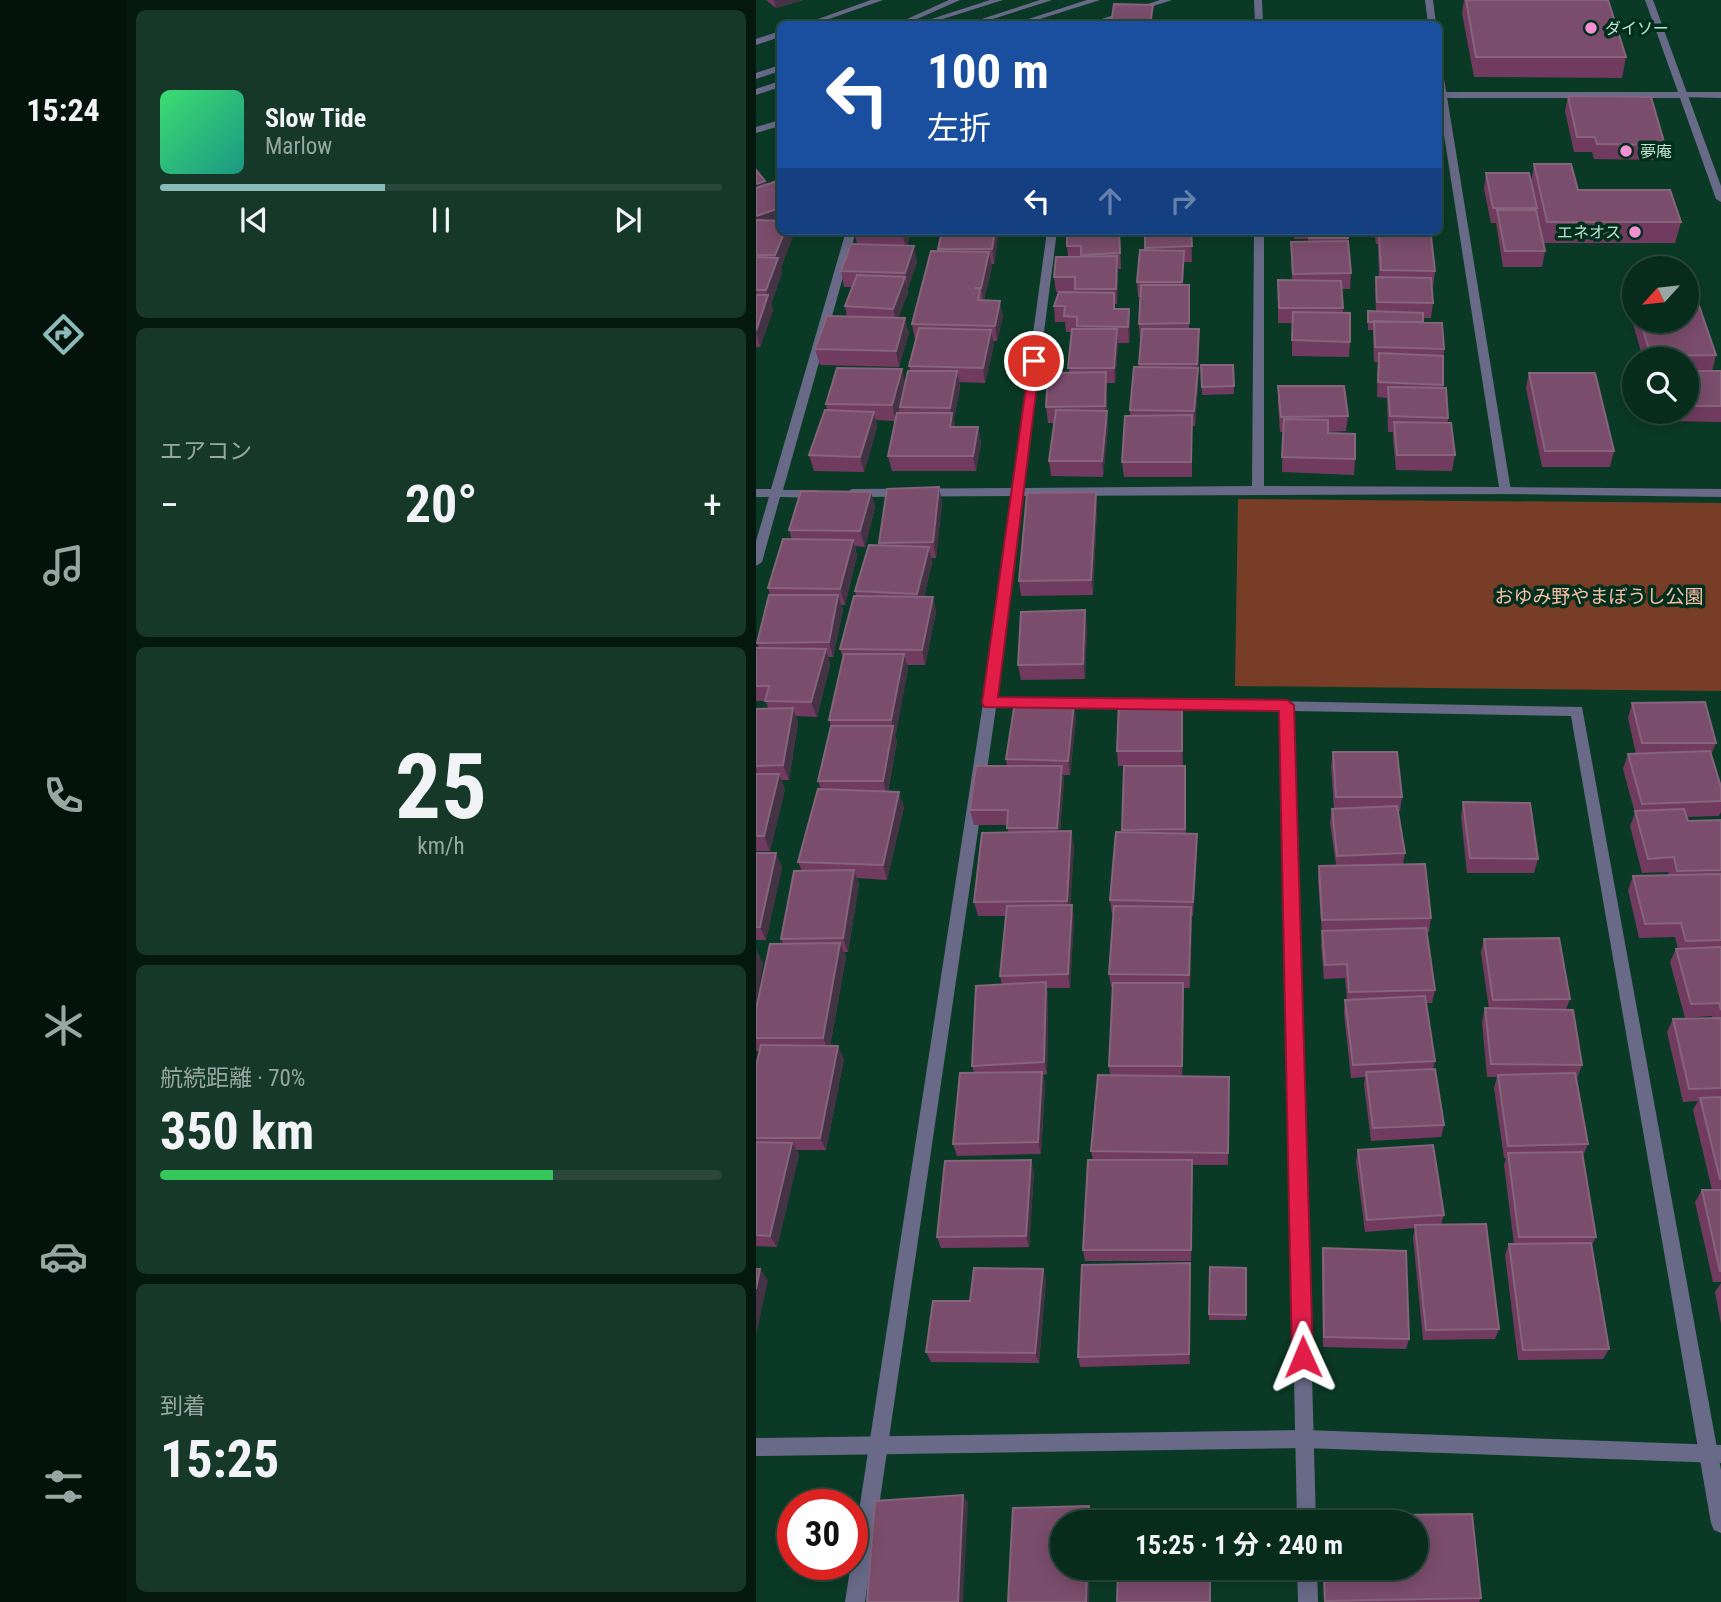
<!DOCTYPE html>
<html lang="ja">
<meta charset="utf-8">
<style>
:root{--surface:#082c1c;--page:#163829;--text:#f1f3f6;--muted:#98a7a3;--line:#29483b;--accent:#8bbbb9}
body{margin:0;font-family:"Roboto Condensed","Noto Sans JP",sans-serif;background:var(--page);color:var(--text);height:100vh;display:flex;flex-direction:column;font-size:26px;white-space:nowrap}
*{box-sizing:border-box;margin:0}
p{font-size:23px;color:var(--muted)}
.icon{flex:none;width:38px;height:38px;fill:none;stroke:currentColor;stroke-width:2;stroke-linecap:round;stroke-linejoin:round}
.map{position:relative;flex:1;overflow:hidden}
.details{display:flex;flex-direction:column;gap:10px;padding:10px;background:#04180f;width:630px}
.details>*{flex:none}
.hud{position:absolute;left:21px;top:21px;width:665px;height:214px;border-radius:10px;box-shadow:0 4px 18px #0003,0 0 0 2px var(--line);background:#1a4fa0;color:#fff;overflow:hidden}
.needle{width:46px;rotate:243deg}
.fabs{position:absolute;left:866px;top:256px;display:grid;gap:14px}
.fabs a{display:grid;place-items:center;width:77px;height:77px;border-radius:50%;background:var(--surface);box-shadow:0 4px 18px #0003,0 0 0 2px var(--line);font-size:35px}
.speed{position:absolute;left:21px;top:1489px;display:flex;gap:14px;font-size:35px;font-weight:700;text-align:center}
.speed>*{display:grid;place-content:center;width:91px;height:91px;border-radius:50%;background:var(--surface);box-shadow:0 4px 18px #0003,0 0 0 2px var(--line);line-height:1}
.speed .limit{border:10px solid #d22;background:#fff;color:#111}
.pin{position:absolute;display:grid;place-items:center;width:60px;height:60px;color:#fff;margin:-30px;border:4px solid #fff;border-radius:50%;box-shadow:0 2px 7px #0007}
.me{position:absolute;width:77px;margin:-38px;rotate:359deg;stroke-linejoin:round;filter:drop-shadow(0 0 5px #0008)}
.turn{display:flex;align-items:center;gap:24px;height:147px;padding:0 35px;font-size:32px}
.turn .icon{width:91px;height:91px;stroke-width:2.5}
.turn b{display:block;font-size:49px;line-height:60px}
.lanes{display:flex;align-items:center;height:66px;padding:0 35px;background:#0003;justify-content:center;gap:35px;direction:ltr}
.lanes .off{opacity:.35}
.big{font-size:52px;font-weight:700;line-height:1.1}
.details .tile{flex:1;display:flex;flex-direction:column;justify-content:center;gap:10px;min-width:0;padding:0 24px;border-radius:10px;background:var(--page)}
.details .dial{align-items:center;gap:0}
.dial b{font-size:91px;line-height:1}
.song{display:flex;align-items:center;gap:21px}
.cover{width:84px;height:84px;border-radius:10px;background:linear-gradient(135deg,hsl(140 70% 55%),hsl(170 70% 35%))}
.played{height:7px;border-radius:4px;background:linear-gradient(90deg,var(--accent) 40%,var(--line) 40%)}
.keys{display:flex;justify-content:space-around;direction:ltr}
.heat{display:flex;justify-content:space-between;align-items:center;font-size:38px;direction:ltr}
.charge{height:10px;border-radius:5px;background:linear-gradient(90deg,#34c759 70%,var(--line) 0)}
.trip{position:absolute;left:294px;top:1510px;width:378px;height:70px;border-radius:35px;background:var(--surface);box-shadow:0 4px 18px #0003,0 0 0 2px var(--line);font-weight:700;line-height:70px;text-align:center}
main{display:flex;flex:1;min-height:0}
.menu{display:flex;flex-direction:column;width:126px;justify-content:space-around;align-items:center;background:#03120b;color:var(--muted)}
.menu .icon{width:49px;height:49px}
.menu .on{color:var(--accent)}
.menu b{font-size:32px;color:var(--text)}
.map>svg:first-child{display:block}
.green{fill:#783d26}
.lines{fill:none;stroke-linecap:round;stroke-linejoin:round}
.minor{fill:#686a88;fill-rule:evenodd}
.tertiary{fill:#686a88;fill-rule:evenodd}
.wall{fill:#713b60}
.shaded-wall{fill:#434}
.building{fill:#7a4d6c;stroke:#85647c;stroke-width:2}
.route{fill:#e11d48;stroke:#92132f;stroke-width:2}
.poi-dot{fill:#f591d3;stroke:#00301d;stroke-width:2.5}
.labels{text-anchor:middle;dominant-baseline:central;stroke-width:7;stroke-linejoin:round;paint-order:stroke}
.far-poi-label{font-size:16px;fill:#c2e0cf;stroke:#00301d;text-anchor:start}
.park-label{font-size:19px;fill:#fcbea7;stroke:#00301d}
</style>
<main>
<nav class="menu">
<b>15:24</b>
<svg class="icon on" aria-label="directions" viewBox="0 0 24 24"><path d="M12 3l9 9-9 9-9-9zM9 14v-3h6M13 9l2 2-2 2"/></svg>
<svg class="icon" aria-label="music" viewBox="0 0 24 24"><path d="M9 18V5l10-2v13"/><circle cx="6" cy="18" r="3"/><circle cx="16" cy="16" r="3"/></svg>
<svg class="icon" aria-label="phone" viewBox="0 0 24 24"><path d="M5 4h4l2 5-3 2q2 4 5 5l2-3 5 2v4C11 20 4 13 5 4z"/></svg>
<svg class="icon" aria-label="climate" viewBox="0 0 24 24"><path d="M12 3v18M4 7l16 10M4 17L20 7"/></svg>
<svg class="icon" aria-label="car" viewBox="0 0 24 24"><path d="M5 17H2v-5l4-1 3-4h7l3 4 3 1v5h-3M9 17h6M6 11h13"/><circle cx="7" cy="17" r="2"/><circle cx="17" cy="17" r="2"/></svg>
<svg class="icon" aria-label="filters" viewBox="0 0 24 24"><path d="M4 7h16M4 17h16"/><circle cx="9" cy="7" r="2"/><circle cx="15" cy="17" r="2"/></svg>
</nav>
<section class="details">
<div class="tile">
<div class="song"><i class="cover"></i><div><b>Slow Tide</b><p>Marlow</p></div></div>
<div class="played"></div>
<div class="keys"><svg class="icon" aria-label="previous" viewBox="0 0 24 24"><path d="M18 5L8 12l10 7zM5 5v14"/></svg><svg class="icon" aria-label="pause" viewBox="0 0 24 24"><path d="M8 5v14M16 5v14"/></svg><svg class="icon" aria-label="next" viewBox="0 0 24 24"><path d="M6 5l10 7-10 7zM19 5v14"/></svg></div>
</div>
<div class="tile"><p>エアコン</p>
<div class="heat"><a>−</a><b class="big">20°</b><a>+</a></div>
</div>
<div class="tile dial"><b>25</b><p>km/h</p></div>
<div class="tile"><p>航続距離 · 70%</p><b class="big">350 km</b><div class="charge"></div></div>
<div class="tile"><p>到着</p><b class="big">15:25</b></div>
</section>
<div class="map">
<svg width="965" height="1602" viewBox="0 0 965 1602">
<rect width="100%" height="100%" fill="#0a3a26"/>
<!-- green -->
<path class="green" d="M482,499L965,503V691L479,686Z"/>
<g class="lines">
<!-- minor -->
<path class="minor" d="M115,0H127L59,24H48Z
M404,0H416L341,24H330Z
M498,0H506L507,24H499Z
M669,0H677L680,24H672Z
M24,31V37L0,45V39Z
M682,64L686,66L755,491L753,494L267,496L241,698H276L283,703L276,708H240L109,1602H89L227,703L255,496L96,497L90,493L96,489L256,488L291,231H301L268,488L496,486L498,231H508V486L743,487L682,97Z
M928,92H965V98L925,97L924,95Z
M90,231H100L27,490H61L67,494L61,498L24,497L6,562L0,566V541L13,497H0V489H15Z
M300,698L381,699L388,704L381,709L300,708L293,703Z
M408,699L826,707L965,1470V1533L958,1530L955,1523L815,716L538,711L560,1522H541L524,711L408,709L401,704Z
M541,1568H561L562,1602H542Z"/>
<!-- tertiary -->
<path class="tertiary" d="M193,0H204L150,24H140Z
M234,0H247L171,24H160Z
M284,0H296L221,24H210Z
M331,0H344L268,24H257Z
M889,0H897L965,186V202L960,199L924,98H682V92H922Z
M24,65V71L0,79V73Z
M24,81V87L0,95V89Z
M24,120V126L0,133V127Z
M749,487L965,489V497L745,494V488Z
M549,1430L965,1445V1463L549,1448L0,1456V1438Z"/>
</g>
<!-- wall -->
<path class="wall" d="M10,0H47L20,8Z
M708,0H852L870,57L866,78L718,77L706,13Z
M812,96L909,145L905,160L838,159L836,152H818L809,111Z
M778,164L822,190L925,222L919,243H787L789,251L786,267H747L740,223H735L728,189L730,173L775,183Z
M0,170L10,185L24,231L37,236L25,267L26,273L15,304L17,310L4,347H0Z
M155,231L151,246L161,262L151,289L152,293L142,318L153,333L143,367L64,365L59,349L91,317L89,306L96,287H88L85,271L101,245L99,234Z
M186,231H243L238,264H235L236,267L228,300L247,316L241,341H237L238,345L229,383L203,382L204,387L198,419L199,427H222L225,443L220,471H136L132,456L140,421L120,420L121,427L108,472L58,471L53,455L71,410L70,404L146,369L149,384L154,371L153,366L160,340H159L156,324L182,251Z
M364,231L365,269H362L361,304H359V309H373L374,325L373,343H362L359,383H351V411L352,426L347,477L295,476L293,461L298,423H292L290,407L313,372L316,332H310L309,322H299L298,306L319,293L300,292L298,277L312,256L311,246Z
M389,231H439V232H435L436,262H428L427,285L433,301V329L443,345L442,384L439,426H436V477H368L366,462L374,416V410L383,367L385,339H384L383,324L384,297H382L381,282L390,250Z
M538,231H591L595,273L594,289H586L587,313L594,342L593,357L536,356V323H522V280H536L535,242H552V239H538Z
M618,231H674V236L679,271L677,287H676L677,303L675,318H667V322L688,349L687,388L692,418V423L699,455L696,471L640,470L637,438V432H632L631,398L621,397L622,362H618L617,330H612V311H620L619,292L620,277H623L622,244H620Z
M877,297H878V320H931L960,355L956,371H965V422L911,421L909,411H931V359H887L874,313Z
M445,365H477L478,394L446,395Z
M773,373L858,451L854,467H786L770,388Z
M522,386L592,416L590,431L572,432V433L599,459L598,475L526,472L527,432H524L522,402Z
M183,487L186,503L180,558H175L176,563L168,597H177L180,612L169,665H151L152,669L139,735L141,741L132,792L148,807L131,880L101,878L103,884L92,952H88L90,957L74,1046L88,1059L70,1150H40L43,1155L21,1247L0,1246V1066L3,1051H0V1009L27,944L25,939L46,871L42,862L65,790L62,781L75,726L73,720L87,658L84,649L100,596L99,591L123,546V543Z
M115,492L119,507L109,547L99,546L101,556L89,605H85L87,610L77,657H72L74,665L61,717L40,716L42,723L33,780H25L29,789L14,851H0V709L12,708L10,701H0V648H3L1,643L14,595L12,588L36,540L33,530Z
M340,492L341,508L337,595L265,596L263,581Z
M331,626L329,679L265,680L262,665Z
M876,703L960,743L955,755L965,787V812L963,816L930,817L932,821L965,820V1282H957L939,1202L946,1190H956L937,1110L942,1101L927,1102L911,1032L917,1019H957L956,1016L929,1018L914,962L920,949H922L919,937L883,938L872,890L877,876L913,875L912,872L886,873L874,826L879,813L867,769L872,754H880L872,718Z
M427,716V766L430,780V834L441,849L437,916H436L434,988H428L426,1076L473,1077L472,1165H436L435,1261H329L327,1250L337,1160L335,1151L354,1075L353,1066L357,987H355L353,974L357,914H356L354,900L366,830L409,766H362L361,751Z
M320,718L314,775H307L308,781L304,832L318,846L314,905H316L318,919L314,988H291L292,996L291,1074L287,1075L289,1084L285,1154L201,1156L197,1144L218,1073L216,1066L246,984L244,976L250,916H222L218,902L252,832L251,825H218L214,810L251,766L250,759Z
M577,752L646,797L644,811H642L649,853L647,864L675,918L673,932H671L679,990L676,1003H670L679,1061L677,1069L688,1125L685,1137L615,1141L608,1085L609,1077L595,1078L588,1013L589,1000L591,999L589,978L568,979L565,945L566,934L562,880L563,866L580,865L574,823L576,809H578L575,767Z
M707,802L782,859L778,873H711L705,817Z
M0,853L26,867L10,940H0Z
M728,939L814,999L810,1009L826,1065L821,1078L832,1144L827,1156L840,1237L836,1245L853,1349L847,1359L762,1360L749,1255L753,1244H758L748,1165L750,1158H748L738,1088L741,1077H731L726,1022L729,1008L733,1009L725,953Z
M602,1150L688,1215L685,1225L743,1329L739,1339L667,1340L657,1237L659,1228L609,1232L600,1162Z
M278,1172L273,1247L185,1248L181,1237Z
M567,1248L653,1339L650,1349L567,1347L566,1259Z
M434,1263V1364L324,1367L322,1357Z
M490,1268V1320H453V1314Z
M287,1269L290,1280L283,1363L175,1362L170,1352L214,1301Z
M965,1283V1324L959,1292Z
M716,1514L725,1598L723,1602H568L566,1568H660V1522H564L565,1516Z"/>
<!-- shaded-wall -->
<path class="shaded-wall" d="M18,0H47L20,8Z
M397,5V24H394Z
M9,181L13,196L0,200V184Z
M24,208V224L0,232V216Z
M29,231H36L37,236L25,267L26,273L15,304L17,310L4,347L0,331L12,297L10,290L21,262L19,255Z
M148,231H155L150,250L147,235Z
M239,231H243V233L238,264L236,249Z
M363,231H364L365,269L364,253Z
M158,246L161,262L152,289L149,273Z
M428,251V266L426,298V282Z
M233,252L236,267L227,303L225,288Z
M361,256L362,271L361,304L360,289Z
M149,277L152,293L140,324L137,309Z
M244,301L247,316L241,341L239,326Z
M373,309L374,325L373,343L372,327Z
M149,318L153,333L143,367L140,351Z
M361,329L362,345L359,383L358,368Z
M443,329L442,384L439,426L438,411L441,370Z
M235,330L238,345L229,383L227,368Z
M146,369L150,385L140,421L136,405Z
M201,371L204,387L198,419L199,429L194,427L196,417L194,408Z
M350,372L351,387L350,414L351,411L352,426L347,477L346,461L350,419L349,406Z
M118,412L121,427L108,472L104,457Z
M222,427L225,443L220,471L217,456Z
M183,487L186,503L180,558L177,542Z
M115,492L119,507L109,547L104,531Z
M340,492L341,508L337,595L335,580Z
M97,540L101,556L89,605L84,589Z
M173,547L176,563L165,609L161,594Z
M82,595L87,610L77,657L73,642Z
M177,597L180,612L169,665L166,650Z
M329,610L331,626L329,679L327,664Z
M70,649L74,665L61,717L55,702Z
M148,654L152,669L140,735L135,720Z
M426,701L427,716V766L426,751Z
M318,703L320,718L314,775L312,761Z
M37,708L42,723L33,780L27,765Z
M137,726L141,741L131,795L127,781Z
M306,766L308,781L303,842L301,828Z
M23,774L29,789L14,851L8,836Z
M143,792L148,807L131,880L127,865Z
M315,831L318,846L314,915L311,901Z
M441,834V849L437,916V902Z
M20,853L26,867L10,940L4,927Z
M98,870L103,884L92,952L87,938Z
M316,905L318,919L314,988L312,974Z
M435,907L436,921L434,988L433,975Z
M84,943L90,957L73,1051L67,1038Z
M1,950L7,964L0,1006V953Z
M290,982L292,996L291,1074L288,1062Z
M427,983L428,996L426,1079V1066Z
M82,1046L88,1059L70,1150L64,1138Z
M286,1072L289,1084L285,1154L282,1142Z
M36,1143L43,1155L21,1247L14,1236Z
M275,1160L278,1172L273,1247L270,1236Z
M436,1160L437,1172L435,1261V1250Z
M434,1263L435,1274L434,1364L433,1354Z
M4,1269L12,1280L0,1336V1289Z
M287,1269L290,1280L283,1363L279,1353Z
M207,1495L212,1503L207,1602H202Z
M333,1506L336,1514L335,1522H332Z
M331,1568H334L333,1602H330Z"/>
<!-- building -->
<path class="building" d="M710,0H852L870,57H720Z
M358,4L397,5L394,24H355Z
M452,20V24H420V21Z
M812,96L895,97L909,145L841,144L839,137H821Z
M778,164H815L822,190H914L925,222H791Z
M0,170L9,181L0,184Z
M730,173H773L781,208H737Z
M21,181L24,185V208L0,216V188Z
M741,210H780L789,251H749Z
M0,220L24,221V231H29L19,255H0Z
M100,231H148L147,235L99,234Z
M186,231H239L236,249H182Z
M311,231H363L364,253L325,255V246H311Z
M389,231H435L436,246L389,248Z
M553,231H591L592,238H553Z
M623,236H675L679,271L625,270Z
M592,241L595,273L537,274L535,242Z
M95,244L158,246L149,273L85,271Z
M384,250L428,251L426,282H381Z
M175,251L233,252L225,288H219L224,289L222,300L244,301L239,326L156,324Z
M361,256L360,289H319V277H298L300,257Z
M0,257L22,258L10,290H0Z
M101,275L149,277L137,309L89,306Z
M620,277L675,278L677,303L621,302Z
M522,280L585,281L587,308H523Z
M385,285H433V323L383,324Z
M303,292L358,293V309H373L372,327L321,326V317L308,316L309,306H298Z
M0,295H12L0,331Z
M931,297H940L960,355L895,356L884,320H931Z
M612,311L667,313V322H612Z
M537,312L594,313V342L536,340Z
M71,316L149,318L140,351L59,349Z
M618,321L686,323L688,349L619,347Z
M163,328L235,330L227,368L153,366Z
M316,329H361L358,368H312Z
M386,329H443L441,364H383Z
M623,353L687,356V385L622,382Z
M445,365H477L478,386L446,387Z
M378,367L442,368L438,411L374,410Z
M81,368L146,369L136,405L70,404Z
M152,371H201L194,408L144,407Z
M931,371H965V406H931Z
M350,372L349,406L290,407L292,373Z
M773,373H839L858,451H789Z
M522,386H588L592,416L525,417Z
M632,387L690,388L692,418L634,416Z
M69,410L118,412L104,457L53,455Z
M300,410L351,411L346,461H293Z
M141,413H196L194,427H222L217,456H132Z
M436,415L435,462H366L369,416Z
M528,419L572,420V433L599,434V459L526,457Z
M638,422L695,423L699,455H641Z
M183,487L177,542L123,543L131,489Z
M45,491L115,492L104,531L33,530Z
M340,492L335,580L263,581L271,493Z
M27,539L97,540L84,589L12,588Z
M113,545L173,547L161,594L99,591Z
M13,595H82L73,642L1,643Z
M98,596L177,597L166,650L84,649Z
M329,610L327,664L262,665L265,612Z
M0,648L70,649L55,702L9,701L13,686H0Z
M88,654H148L135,720H73Z
M363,701H426V751H361Z
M259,702L318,703L312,761L250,759Z
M949,702L960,743H886L876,703Z
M37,708L27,765L0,766V709Z
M75,726H137L127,781H62Z
M954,751L965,787V801L886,804L872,754Z
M577,752H641L646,797H580Z
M220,766H306L301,828H251L252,810H214Z
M368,766H429V829L366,830Z
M0,774H23L8,836H0Z
M62,789L143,792L127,865L42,862Z
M707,802L774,803L782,859L714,858Z
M641,806L649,853L581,856L576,809Z
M928,809L932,821L965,820V870L921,871L918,857L892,859L879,811Z
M315,831L311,901L218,902L226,833Z
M360,832L441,834L437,902L354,900Z
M0,853H20L4,927H0Z
M669,864L675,918L566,920L563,866Z
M98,870L87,938L25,939L38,871Z
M965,874V940L930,941L925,923L889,924L877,876Z
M316,905L312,974L244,976L251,906Z
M358,906L435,907L433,975L353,974Z
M670,928L679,990L593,992L591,964L569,965L566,931Z
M803,938L814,999L737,1000L728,939Z
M84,943L67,1038H0V1009L14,944Z
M965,947V1010L963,1003L935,1004L920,949Z
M290,982L288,1062L216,1066L220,986Z
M357,983H427L426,1066H353Z
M669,996L679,1061L597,1065L589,1000Z
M729,1008L817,1010L826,1065L735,1064Z
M965,1018V1088L933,1089L917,1019Z
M5,1045L82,1046L64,1138H0V1066Z
M679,1069L688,1125L617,1128L610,1072Z
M286,1072L282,1142L197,1144L204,1073Z
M819,1073L832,1144L752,1146L742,1075Z
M342,1075L473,1077L472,1153L335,1151Z
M965,1097V1179H964L944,1098Z
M0,1142L36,1143L14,1236L0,1235Z
M677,1145L688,1215L611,1220L602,1150Z
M826,1152L840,1237H763L752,1153Z
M275,1160L270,1236L181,1237L189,1161Z
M332,1160H436L435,1250H327Z
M946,1190H965V1271H964Z
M730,1224L743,1329L670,1330L659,1225Z
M835,1243L853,1349L767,1350L753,1244Z
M567,1248L650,1251L653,1339L568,1337Z
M434,1263L433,1354L322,1357L326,1265Z
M454,1267L490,1268V1315L453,1314Z
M218,1268L287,1269L279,1353L170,1352L177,1301H214Z
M0,1269H4L0,1289Z
M207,1495L202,1602H111L119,1501Z
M333,1506L332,1522H306V1568H331L330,1602H252L257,1508Z
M716,1514L725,1598L569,1601L568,1568H660V1522H566L565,1516Z
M365,1519H455V1522H365Z
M362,1568H454V1602H361Z"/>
<!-- route -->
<path class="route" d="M274,358L284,361L242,697L531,700L538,705L557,1357L554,1365L547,1368L539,1365L536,1357L523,711L228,707L226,703Z"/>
<!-- markers -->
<g class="poi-dot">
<circle cx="835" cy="28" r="7"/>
<circle cx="870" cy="151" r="7"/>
<circle cx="879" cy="232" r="7"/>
</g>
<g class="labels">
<!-- far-poi labels -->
<g class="far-poi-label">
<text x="849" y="28">ダイソー</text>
<text x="884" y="151">夢庵</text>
<text x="865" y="232" text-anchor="end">エネオス</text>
</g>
<!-- park labels -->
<g class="park-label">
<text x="843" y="596">おゆみ野やまぼうし公園</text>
</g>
</g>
</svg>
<div class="fabs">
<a><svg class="needle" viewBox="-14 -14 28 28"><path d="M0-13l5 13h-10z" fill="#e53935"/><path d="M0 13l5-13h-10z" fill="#98a7a3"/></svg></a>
<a><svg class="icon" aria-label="search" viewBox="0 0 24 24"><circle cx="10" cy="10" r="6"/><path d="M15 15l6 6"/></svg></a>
</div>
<div class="speed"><div class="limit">30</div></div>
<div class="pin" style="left:278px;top:361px;background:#d93025"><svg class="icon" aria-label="arrive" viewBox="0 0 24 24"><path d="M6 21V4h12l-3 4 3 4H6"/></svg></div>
<svg class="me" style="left:547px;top:1357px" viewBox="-20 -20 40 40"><path d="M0-17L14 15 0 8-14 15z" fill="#e11d48" stroke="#fff" stroke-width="4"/></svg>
<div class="trip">15:25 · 1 分 · 240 m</div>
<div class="hud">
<div class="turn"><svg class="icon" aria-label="left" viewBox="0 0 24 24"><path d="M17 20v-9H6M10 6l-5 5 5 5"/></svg><div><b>100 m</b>左折</div></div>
<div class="lanes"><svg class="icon" aria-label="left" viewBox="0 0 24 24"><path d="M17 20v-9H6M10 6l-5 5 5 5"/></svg><svg class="icon off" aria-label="ahead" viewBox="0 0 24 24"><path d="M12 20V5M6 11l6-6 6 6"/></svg><svg class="icon off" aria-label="right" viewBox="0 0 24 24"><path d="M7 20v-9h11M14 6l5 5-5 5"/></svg></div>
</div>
</div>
</main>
